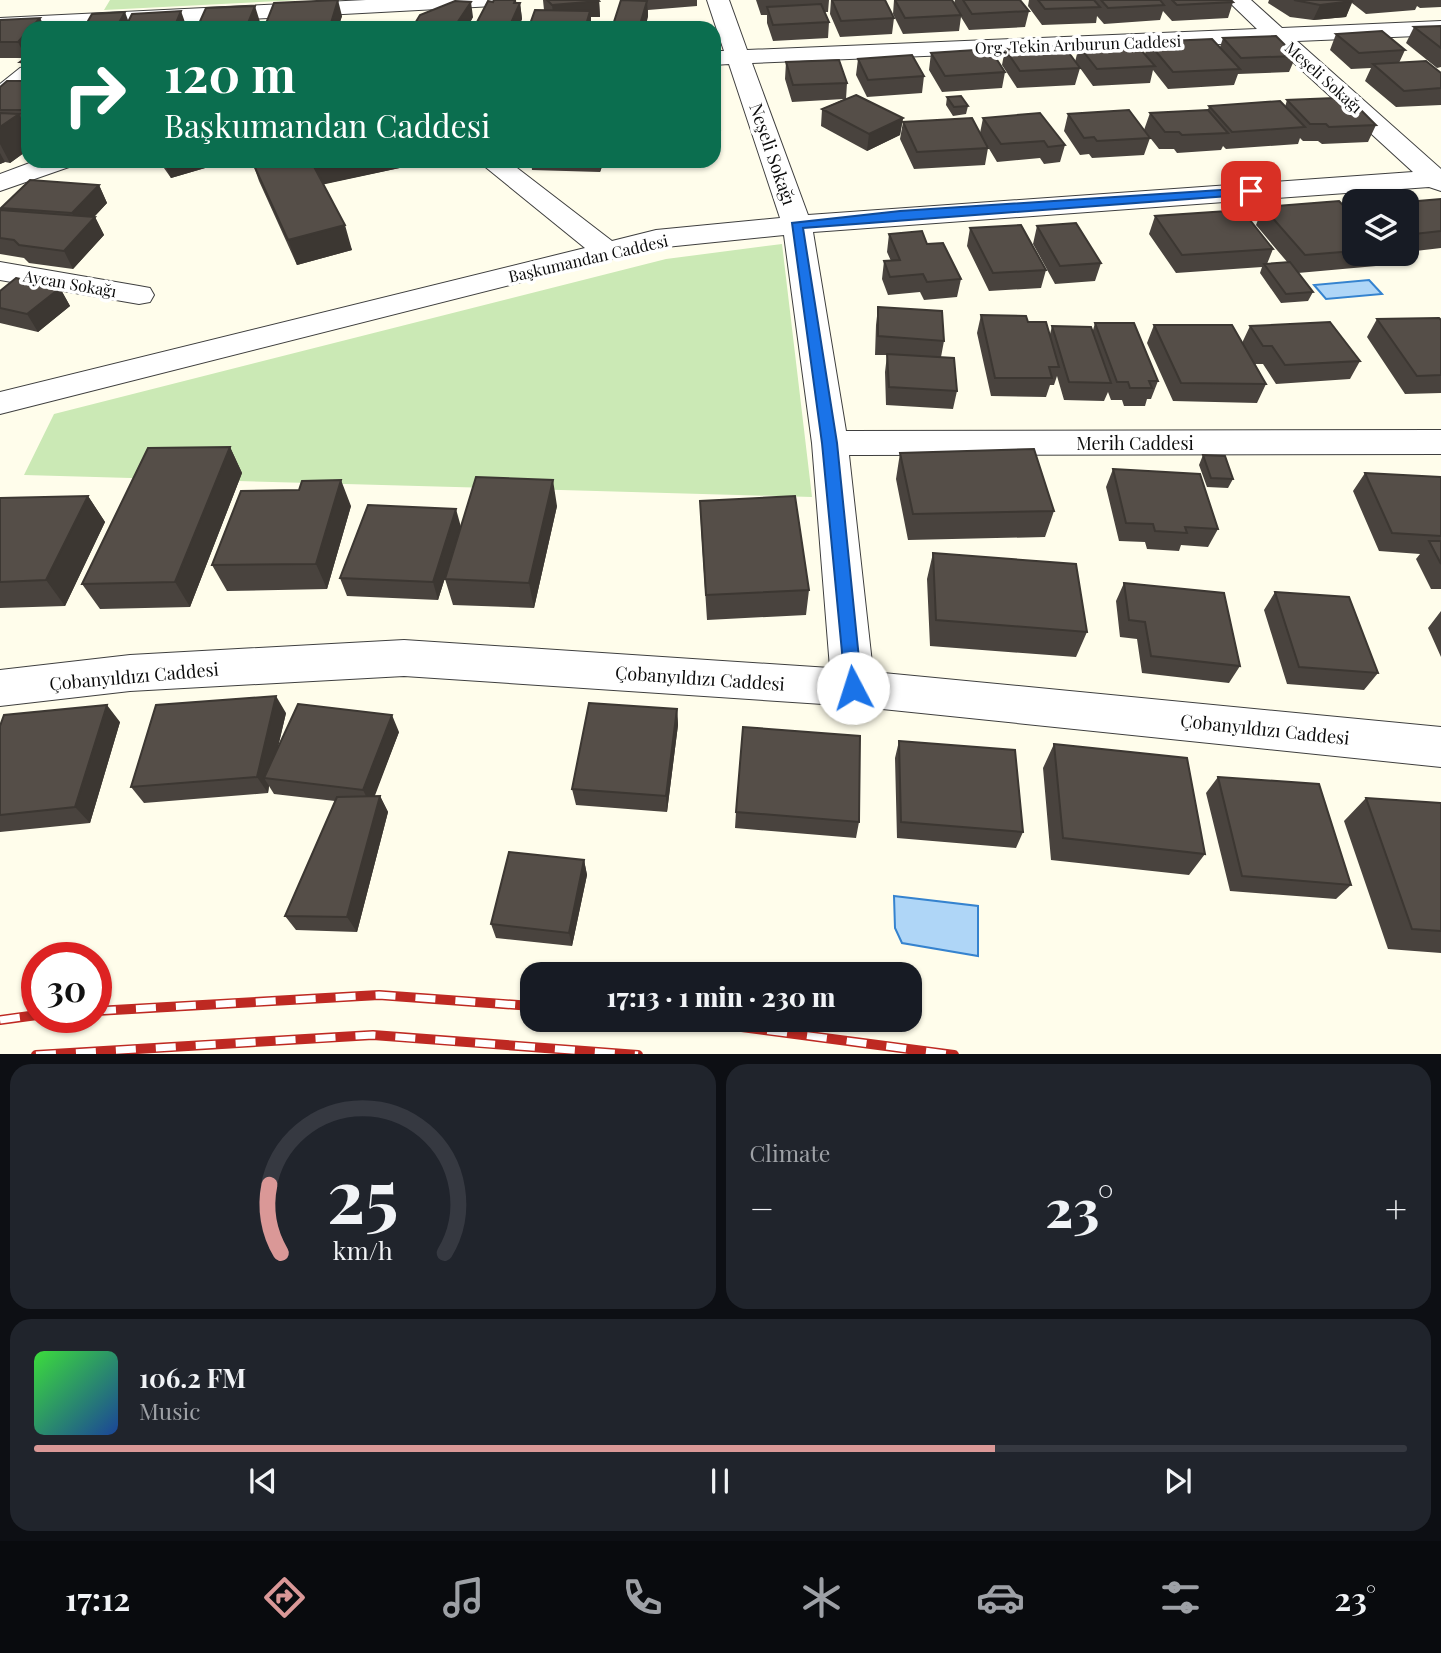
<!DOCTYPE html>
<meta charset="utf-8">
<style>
:root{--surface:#171b24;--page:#20242c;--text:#f1f3f6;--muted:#9ea1a6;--line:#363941;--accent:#da9897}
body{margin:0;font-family:"Playfair Display",serif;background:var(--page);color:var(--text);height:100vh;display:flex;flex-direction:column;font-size:26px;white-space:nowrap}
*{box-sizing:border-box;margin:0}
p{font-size:23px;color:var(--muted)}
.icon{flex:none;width:38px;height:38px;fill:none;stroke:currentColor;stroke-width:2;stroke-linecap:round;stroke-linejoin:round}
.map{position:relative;height:1054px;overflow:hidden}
.drawer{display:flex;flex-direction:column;gap:10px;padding:10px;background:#0d0f14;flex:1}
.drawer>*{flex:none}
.banner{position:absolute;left:21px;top:21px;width:700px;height:147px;border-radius:21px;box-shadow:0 2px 5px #0004;background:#0b6e4f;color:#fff;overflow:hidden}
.tools{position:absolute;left:1342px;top:189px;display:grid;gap:14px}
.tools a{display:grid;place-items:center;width:77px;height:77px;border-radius:14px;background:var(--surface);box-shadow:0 2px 5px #0004;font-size:35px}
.speed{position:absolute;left:21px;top:942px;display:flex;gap:14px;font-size:35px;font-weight:700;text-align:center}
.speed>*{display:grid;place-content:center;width:91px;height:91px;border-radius:50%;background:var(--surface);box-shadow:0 2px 5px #0004;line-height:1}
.speed .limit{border:10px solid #d22;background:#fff;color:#111}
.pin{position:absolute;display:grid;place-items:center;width:60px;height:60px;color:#fff;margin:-30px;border-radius:14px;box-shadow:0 4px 10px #0006}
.me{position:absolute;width:77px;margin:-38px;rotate:355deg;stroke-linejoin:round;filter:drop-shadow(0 0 5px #0008)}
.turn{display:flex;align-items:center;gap:24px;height:147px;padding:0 28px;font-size:32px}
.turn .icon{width:91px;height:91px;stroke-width:2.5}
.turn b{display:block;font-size:49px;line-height:60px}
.big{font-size:52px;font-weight:800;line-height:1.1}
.drawer .tile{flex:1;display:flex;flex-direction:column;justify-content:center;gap:10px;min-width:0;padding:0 24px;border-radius:21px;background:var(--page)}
.drawer .dial{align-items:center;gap:0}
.dial svg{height:182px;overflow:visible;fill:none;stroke:var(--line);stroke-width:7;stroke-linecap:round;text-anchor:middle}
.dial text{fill:var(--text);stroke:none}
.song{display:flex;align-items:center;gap:21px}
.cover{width:84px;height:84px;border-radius:10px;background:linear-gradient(135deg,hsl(120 70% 55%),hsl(220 70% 35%))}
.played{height:7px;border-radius:4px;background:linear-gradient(90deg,var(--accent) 70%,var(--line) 70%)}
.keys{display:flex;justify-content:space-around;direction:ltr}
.heat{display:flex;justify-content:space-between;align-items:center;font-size:38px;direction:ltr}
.drawer .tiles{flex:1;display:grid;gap:10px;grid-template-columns:1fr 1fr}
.tile:last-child{grid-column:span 2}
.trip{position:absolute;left:520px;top:962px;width:402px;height:70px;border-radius:21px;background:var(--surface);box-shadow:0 2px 5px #0004;font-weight:800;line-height:70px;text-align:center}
.tabs{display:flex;height:112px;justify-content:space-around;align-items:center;background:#090b0e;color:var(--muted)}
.tabs .icon{width:49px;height:49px}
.tabs .selected{color:var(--accent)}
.tabs b{font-size:32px;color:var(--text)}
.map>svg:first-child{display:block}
.green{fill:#cbe9b5}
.water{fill:#afd6f7;stroke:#3583cf;stroke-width:2}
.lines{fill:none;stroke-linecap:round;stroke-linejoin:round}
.minor-casing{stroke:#3f3f3f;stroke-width:2}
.minor{fill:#fff;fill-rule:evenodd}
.rail-casing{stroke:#be2922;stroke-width:10}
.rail{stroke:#fff;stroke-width:7;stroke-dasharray:20;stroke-linecap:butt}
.wall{fill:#49433e}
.shaded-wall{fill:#3c3732}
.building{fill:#554e48;stroke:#3c3732;stroke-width:2}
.route{fill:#1a73e8;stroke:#114b97;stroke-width:2}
.labels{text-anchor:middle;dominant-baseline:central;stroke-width:7;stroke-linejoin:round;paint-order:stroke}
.far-street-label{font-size:16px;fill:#0c0c0c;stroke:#fff}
.street-label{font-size:18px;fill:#0c0c0c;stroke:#fff}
</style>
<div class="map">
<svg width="1441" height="1055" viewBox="0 0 1441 1055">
<rect width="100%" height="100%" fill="#fffdeb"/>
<!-- green -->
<path class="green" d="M110,0H299L104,10Z
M782,244L812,497L24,475L54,414L666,259Z"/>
<!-- water -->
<path class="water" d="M1369,280L1382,294L1326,299L1314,285Z
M894,896L978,906V956L902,943L895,928Z"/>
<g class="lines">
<!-- minor casing -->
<g class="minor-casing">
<path id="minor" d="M366,0H505L494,6L0,32V18Z
M707,0H729L747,50L1257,29L1227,0H1251L1282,28L1441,21V35L1297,41L1441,169V191L1429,187L813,232L846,431L1441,430V454L849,455L873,672L1441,727V767L853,706L404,676L130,691L0,706V670L130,655L404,640L830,668L812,443L784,235L656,248L0,414V392L585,248L478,161H508L612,241L656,230L780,218L729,64L714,65V51H724ZM1271,42L1413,172L808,215L752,63Z
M28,66V85L9,101L0,103V84L20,68Z
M35,161H73L69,167L0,191V174Z
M0,262L139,286L150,288L154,295L150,302L139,304L0,280Z"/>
</g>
<!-- minor -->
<use href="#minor" class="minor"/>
<!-- rail casing -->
<g class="rail-casing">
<path id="rail" d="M96,1011L379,995L532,1006
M0,1020L37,1015
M688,1020L954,1055
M36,1055L373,1035L638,1055"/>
</g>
<!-- rail -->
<use href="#rail" class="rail"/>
</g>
<!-- wall -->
<path class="wall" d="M543,0H599L600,17H591V28H530V24L544,10Z
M634,0H697V6L648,10V17Z
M756,0H829L828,12H825L829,22L828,38L773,41L767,23V15H761Z
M831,0H885L894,18L892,34L840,37L830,14Z
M894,0H952L954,3L955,0H1020L1029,11L1025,27L969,30L961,17L959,31L903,34L893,14Z
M1029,0H1231L1233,2L1228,18L1172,21L1163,11L1160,20L1104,24L1097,16L1096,23L1042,25L1028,6Z
M1269,0H1441V7L1420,8L1417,6L1415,10L1366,14L1352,3L1346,17L1313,20L1290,17L1268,3Z
M517,3H520L522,19L518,28H477L476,24Z
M342,16L338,28H265V26Z
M473,17L467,28H414V25Z
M40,18L45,28H28V78L20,62L25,58H0V20Z
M1441,26V67L1437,68L1406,43L1414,27Z
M1336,34L1405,50L1399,63L1441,73V105L1396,107L1365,81L1371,68L1351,69L1330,50Z
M1223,38L1296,56L1289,72L1238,74L1234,85L1168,89L1153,70L1150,83L1093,86L1080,68L1075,85L1017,88L1002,65L1005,49L1075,62L1079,46L1145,54L1148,42L1220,47Z
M931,53L1005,72L1002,88L942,92L929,70Z
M858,59L924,76L922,93L867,97L856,75Z
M786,62L847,83L846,99L903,118L900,135L867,151L821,126L822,109L844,99L792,102L785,79Z
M28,81V150L10,163L5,162L0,164V87Z
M947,97L968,106L966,114L953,116L946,105Z
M1287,100L1341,104L1376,125L1368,142L1322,144L1318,141H1303L1300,138L1298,144L1226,149L1223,146L1221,150L1177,153L1174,149H1159L1144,130L1150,113L1208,110L1209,106L1285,107Z
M714,104L720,130V147H714Z
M1068,114L1150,138L1144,155L1092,158L1089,154L1080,155L1064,131Z
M983,118L1065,145L1060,162L1044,164L1040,158L997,162L988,147V148L985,165L914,169L900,139L903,122L980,133Z
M159,161H229L171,178Z
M252,161L313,165L311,161H408L409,166L323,184L352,250L297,265L259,181Z
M531,161H604L600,172L532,170Z
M99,185L107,203L94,217H95L104,235L73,269L29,263L24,258L0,254V210H2L1,208Z
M1441,199V248L1407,252V202Z
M1263,207L1354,217V254H1382L1376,266L1298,273L1313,292L1308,301L1281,303L1260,273L1262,267L1176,273L1149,234L1155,216L1273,249L1267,264L1288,263L1256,225Z
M1037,226L1101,263L1095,281L1055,284L1033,244Z
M970,228L1046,270L1041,288L989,291L967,246Z
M889,234L927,244L961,279L957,297L924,300L920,292L888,295L882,279L884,261H891L887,252Z
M60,288L70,306L38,332L0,323V291Z
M878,307L944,341L941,357L957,391L953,409L886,405L885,372L887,355H875L876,325Z
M981,315L1028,322L1050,334L1052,326L1093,330L1095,323L1158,381L1151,399H1147L1145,406H1124L1122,400H1111L1108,392L1104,401L1064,400L1057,376L1054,385H1050L1046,397L991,396L977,333Z
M1377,319L1441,320V393L1405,394L1367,337Z
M1154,325L1242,343L1250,326L1360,361L1350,379L1276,384L1263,364H1255L1266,384L1257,403L1173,401L1147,343Z
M230,447L242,473L190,607L100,609L82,584Z
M900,453L1054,511L1045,537L908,540L896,479Z
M1203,455L1233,479L1228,488L1207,487L1199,465Z
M1113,469L1218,529L1208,547L1181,545L1179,551L1147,549L1145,542L1119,541L1106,487Z
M1365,473L1441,477V589H1431L1416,559L1420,554L1379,551L1353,491Z
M299,490L351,506L327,589L227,591L212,565Z
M88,496L105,522L65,606L0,608V498Z
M700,501L809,590L806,615L707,620L701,527Z
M557,506L534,608L453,605L445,579Z
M461,527L438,600L347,596L340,578Z
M933,553L1087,632L1076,657L930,646L927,579Z
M1124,583L1240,666L1229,683L1142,673L1137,639L1120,637L1116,601Z
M1275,592L1378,673L1364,690L1287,684L1264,610Z
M1441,611V657L1428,628Z
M677,709L678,725L667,812L576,805L572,789Z
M286,713L278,746L399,732L374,796H380L388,812L357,932L296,930L285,916L335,801L274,794L269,786L268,793L144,803L131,787Z
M120,722L90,823L0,832V726Z
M899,741L1023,832L1016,848L897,838L895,758Z
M1054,744L1205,854L1189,875L1051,860L1043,768Z
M1218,777L1351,885L1336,899L1230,891L1206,793Z
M1366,798L1441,803V953L1388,949L1344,821Z
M736,812L859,822L856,838L735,828Z
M584,860L587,875L572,946L496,938L491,924Z"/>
<!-- shaded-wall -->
<path class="shaded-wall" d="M338,0L342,16L338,28H332L331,23Z
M515,0H516L517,9L520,3L522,19L518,28H511V23Z
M599,0L600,17H591V28H587L586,25L554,21L552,5Z
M647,1L648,17L645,28H639Z
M1352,1L1346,17L1313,20L1320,5Z
M471,2L473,17L467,28H456L455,26Z
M255,6L260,22L258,28H246Z
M181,11L187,28H174Z
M125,12L131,28H116Z
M40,18L45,28H31Z
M28,31V56L26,58L18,42Z
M19,114L28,132V150L10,163L0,144V127Z
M903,118L900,135L867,151L869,134Z
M0,153L5,162L0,164Z
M163,161H229L171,178Z
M347,161H408L409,166L321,185L315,168Z
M600,161H604L600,172Z
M99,185L107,203L81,231L72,213Z
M95,217L104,235L73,269L64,251Z
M345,225L352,250L297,265L288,240Z
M60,288L70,306L38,332L27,314Z
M230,447L242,473L190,607L175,582Z
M341,480L351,506L327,589L316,564Z
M553,480L557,506L534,608L529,583Z
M88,496L105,522L65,606L46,580Z
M456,509L461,527L438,600L433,582Z
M276,696L286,713L271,778H264L269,786L268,793L257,777Z
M107,705L120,722L90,823L75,807Z
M677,709L678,725L667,812L666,796Z
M392,715L399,732L371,806L363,790Z
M380,796L388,812L357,932L347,917Z
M584,860L587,875L572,946L569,933Z"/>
<!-- building -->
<path class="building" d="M338,0L331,23L265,26L274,3Z
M494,0H515L514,3H520L511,23L476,24L488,1L493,2Z
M547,0H598L599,1L552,5Z
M621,0L647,1L639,28H612Z
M832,0H885L894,18L841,21Z
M895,0H952L961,15L905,18Z
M963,0H1020L1029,11L972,14Z
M1038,0H1094L1100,7L1045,9Z
M1101,0H1160L1164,5L1108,8Z
M1172,0H1231L1233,2L1177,5Z
M1294,0H1351L1352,1L1320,5Z
M455,1L471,2L455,26L414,25L420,15Z
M821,4L829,22L773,25L767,7Z
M255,6L246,28H197L206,8Z
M535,10L590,11L586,25L530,24Z
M181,11L174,28H125L132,14Z
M125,12L116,28H84L92,14Z
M40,18L31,28H28V31L18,42H0V20Z
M1441,26V48L1414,27Z
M1382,31L1405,50L1359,53L1336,34Z
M1276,36L1296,56L1241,58L1223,38Z
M1212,39L1240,69L1173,72L1148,42Z
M1135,43L1155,66L1097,69L1079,46Z
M1064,46L1080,68L1020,71L1005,49Z
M990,49L1005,72L945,76L931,53Z
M912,55L924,76L868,80L858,59Z
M28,56V62H20Z
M839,60L847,83L793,85L786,62Z
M1426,61L1441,73V88L1404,91L1373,64Z
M7,81H28V110H0V87Z
M856,95L903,118L869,134L822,109Z
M961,96L968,106L954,107L947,97Z
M1335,98L1341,104L1354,103L1376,125L1329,127L1326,124H1310L1287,100Z
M1280,101L1305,127L1232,132L1209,106Z
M714,104H717L720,130H714Z
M1129,110L1150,138L1097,141L1094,137L1084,138L1068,114Z
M1208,110L1228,133L1182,135L1179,132H1165L1150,113Z
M0,113L19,114L0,127Z
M1040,113L1065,145L1048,147L1044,141L1001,144L983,118Z
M972,118L988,148L917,152L903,122Z
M252,161H311L345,225L288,240Z
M313,161H347L315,168Z
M30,180L99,185L72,213L1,208Z
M1441,199V231L1414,234L1407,228V202Z
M1339,201L1354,217V251L1305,255L1263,207Z
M0,210L95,217L64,251L19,245L14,240L0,238Z
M1242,210L1273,249L1182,255L1155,216Z
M1076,223L1101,263L1060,266L1037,226Z
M1021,225L1046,270L993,273L970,228Z
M922,231L927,244L943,243L961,279L927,282L923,274L890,277L884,261L900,260L889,234Z
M1290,262L1313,292L1286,294L1264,264Z
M16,278L60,288L27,314L0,308V291Z
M878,307L942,311L944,341L878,336Z
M981,315L1026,316L1028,322H1046L1059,367H1049L1052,378H995Z
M1439,318L1441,320V375L1417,376L1377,319Z
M1330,322L1360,361L1285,365L1272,346H1263L1250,326Z
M1095,323H1134L1158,381H1149L1152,388H1130L1128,382H1117Z
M1154,325H1232L1266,384L1181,383Z
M1052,326L1091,327L1111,383L1069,382Z
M887,354L954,358L957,391L889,387Z
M230,447L175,582L82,584L148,448Z
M1034,449L1054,511L913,514L900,453Z
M1203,455L1225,456L1233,479L1211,478Z
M1113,469L1200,474L1218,529L1185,527L1187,533L1155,531L1153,524L1126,523Z
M1365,473L1441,477V536L1392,533Z
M476,477L553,480L529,583L445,579Z
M341,480L316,564L212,565L241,491L299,490L302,481Z
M88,496L46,580L0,582V498Z
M795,496L809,590L706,595L700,501Z
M368,505L456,509L433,582L340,578Z
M1429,541H1441V564Z
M933,553L1076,564L1087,632L936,620Z
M1124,583L1224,593L1240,666L1151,656L1145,622L1129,620Z
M1275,592L1349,597L1378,673L1299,667Z
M276,696L257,777L131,787L156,705Z
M589,703L677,709L666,796L572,789Z
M298,704L392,715L363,790L264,778Z
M107,705L75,807L0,815V726L4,715Z
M743,727L860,736L859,822L736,812Z
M899,741L1015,750L1023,832L901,822Z
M1054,744L1187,758L1205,854L1063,838Z
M1218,777L1319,784L1351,885L1242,876Z
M380,796L347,917L285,916L337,797Z
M1366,798L1441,803V931L1412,929Z
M509,852L584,860L569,933L491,924Z"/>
<!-- route -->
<path class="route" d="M1251,188L1255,189V194L803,228L837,443L862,688L859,694H846L822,443L792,223L900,211Z"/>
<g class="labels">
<!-- far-street labels -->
<g class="far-street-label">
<text transform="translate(1078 44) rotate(-2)">Org. Tekin Arıburun Caddesi</text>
<text transform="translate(1324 77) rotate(42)">Meşeli Sokağı</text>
<text transform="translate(588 258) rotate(-13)">Başkumandan Caddesi</text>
<text transform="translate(70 283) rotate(10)">Aycan Sokağı</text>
</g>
<!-- street labels -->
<g class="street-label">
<text transform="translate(773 154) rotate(71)">Neşeli Sokağı</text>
<text x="1135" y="443">Merih Caddesi</text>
<text transform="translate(134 676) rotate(-5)">Çobanyıldızı Caddesi</text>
<text transform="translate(700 678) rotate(4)">Çobanyıldızı Caddesi</text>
<text transform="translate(1265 729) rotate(6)">Çobanyıldızı Caddesi</text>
</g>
</g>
</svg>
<div class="tools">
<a><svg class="icon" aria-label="layers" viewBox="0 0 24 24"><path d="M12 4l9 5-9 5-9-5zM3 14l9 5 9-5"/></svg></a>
</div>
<div class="speed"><div class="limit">30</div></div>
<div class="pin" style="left:1251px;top:191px;background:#d93025"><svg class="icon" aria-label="arrive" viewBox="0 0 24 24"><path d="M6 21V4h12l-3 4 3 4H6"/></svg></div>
<svg class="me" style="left:853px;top:688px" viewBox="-20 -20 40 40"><circle r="19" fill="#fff"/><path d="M0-13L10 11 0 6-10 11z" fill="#1a73e8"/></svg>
<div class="trip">17:13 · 1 min · 230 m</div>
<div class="banner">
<div class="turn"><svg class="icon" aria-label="right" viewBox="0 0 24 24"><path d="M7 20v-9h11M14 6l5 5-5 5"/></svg><div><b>120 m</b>Başkumandan Caddesi</div></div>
</div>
</div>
<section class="drawer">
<div class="tiles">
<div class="tile dial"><svg viewBox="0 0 100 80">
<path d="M14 69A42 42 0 1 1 86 69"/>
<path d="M14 69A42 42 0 0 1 9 39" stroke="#da9897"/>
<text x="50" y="56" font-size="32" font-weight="700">25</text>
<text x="50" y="72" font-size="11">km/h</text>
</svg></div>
<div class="tile"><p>Climate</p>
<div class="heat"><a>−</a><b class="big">23°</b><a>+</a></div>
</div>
<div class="tile">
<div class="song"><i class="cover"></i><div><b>106.2 FM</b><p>Music</p></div></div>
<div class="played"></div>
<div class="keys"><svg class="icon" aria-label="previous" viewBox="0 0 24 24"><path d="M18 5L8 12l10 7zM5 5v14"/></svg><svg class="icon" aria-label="pause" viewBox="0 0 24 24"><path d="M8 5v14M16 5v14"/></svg><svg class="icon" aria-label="next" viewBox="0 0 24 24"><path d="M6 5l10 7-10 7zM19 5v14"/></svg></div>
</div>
</div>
</section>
<nav class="tabs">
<b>17:12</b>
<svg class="icon selected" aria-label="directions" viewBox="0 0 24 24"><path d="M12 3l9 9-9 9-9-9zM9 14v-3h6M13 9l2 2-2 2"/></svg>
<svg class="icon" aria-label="music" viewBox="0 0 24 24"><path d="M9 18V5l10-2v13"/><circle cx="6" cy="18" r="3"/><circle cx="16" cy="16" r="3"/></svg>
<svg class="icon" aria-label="phone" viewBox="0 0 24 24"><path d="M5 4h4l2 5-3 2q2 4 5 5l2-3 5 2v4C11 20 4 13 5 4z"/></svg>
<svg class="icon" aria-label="climate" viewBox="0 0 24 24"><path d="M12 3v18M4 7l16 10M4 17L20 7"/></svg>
<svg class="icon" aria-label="car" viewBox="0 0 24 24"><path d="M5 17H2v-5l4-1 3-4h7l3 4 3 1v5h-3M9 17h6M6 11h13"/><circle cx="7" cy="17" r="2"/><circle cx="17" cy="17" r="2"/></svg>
<svg class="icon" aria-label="filters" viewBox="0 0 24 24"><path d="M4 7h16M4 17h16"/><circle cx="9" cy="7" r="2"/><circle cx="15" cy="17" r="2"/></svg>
<b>23°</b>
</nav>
